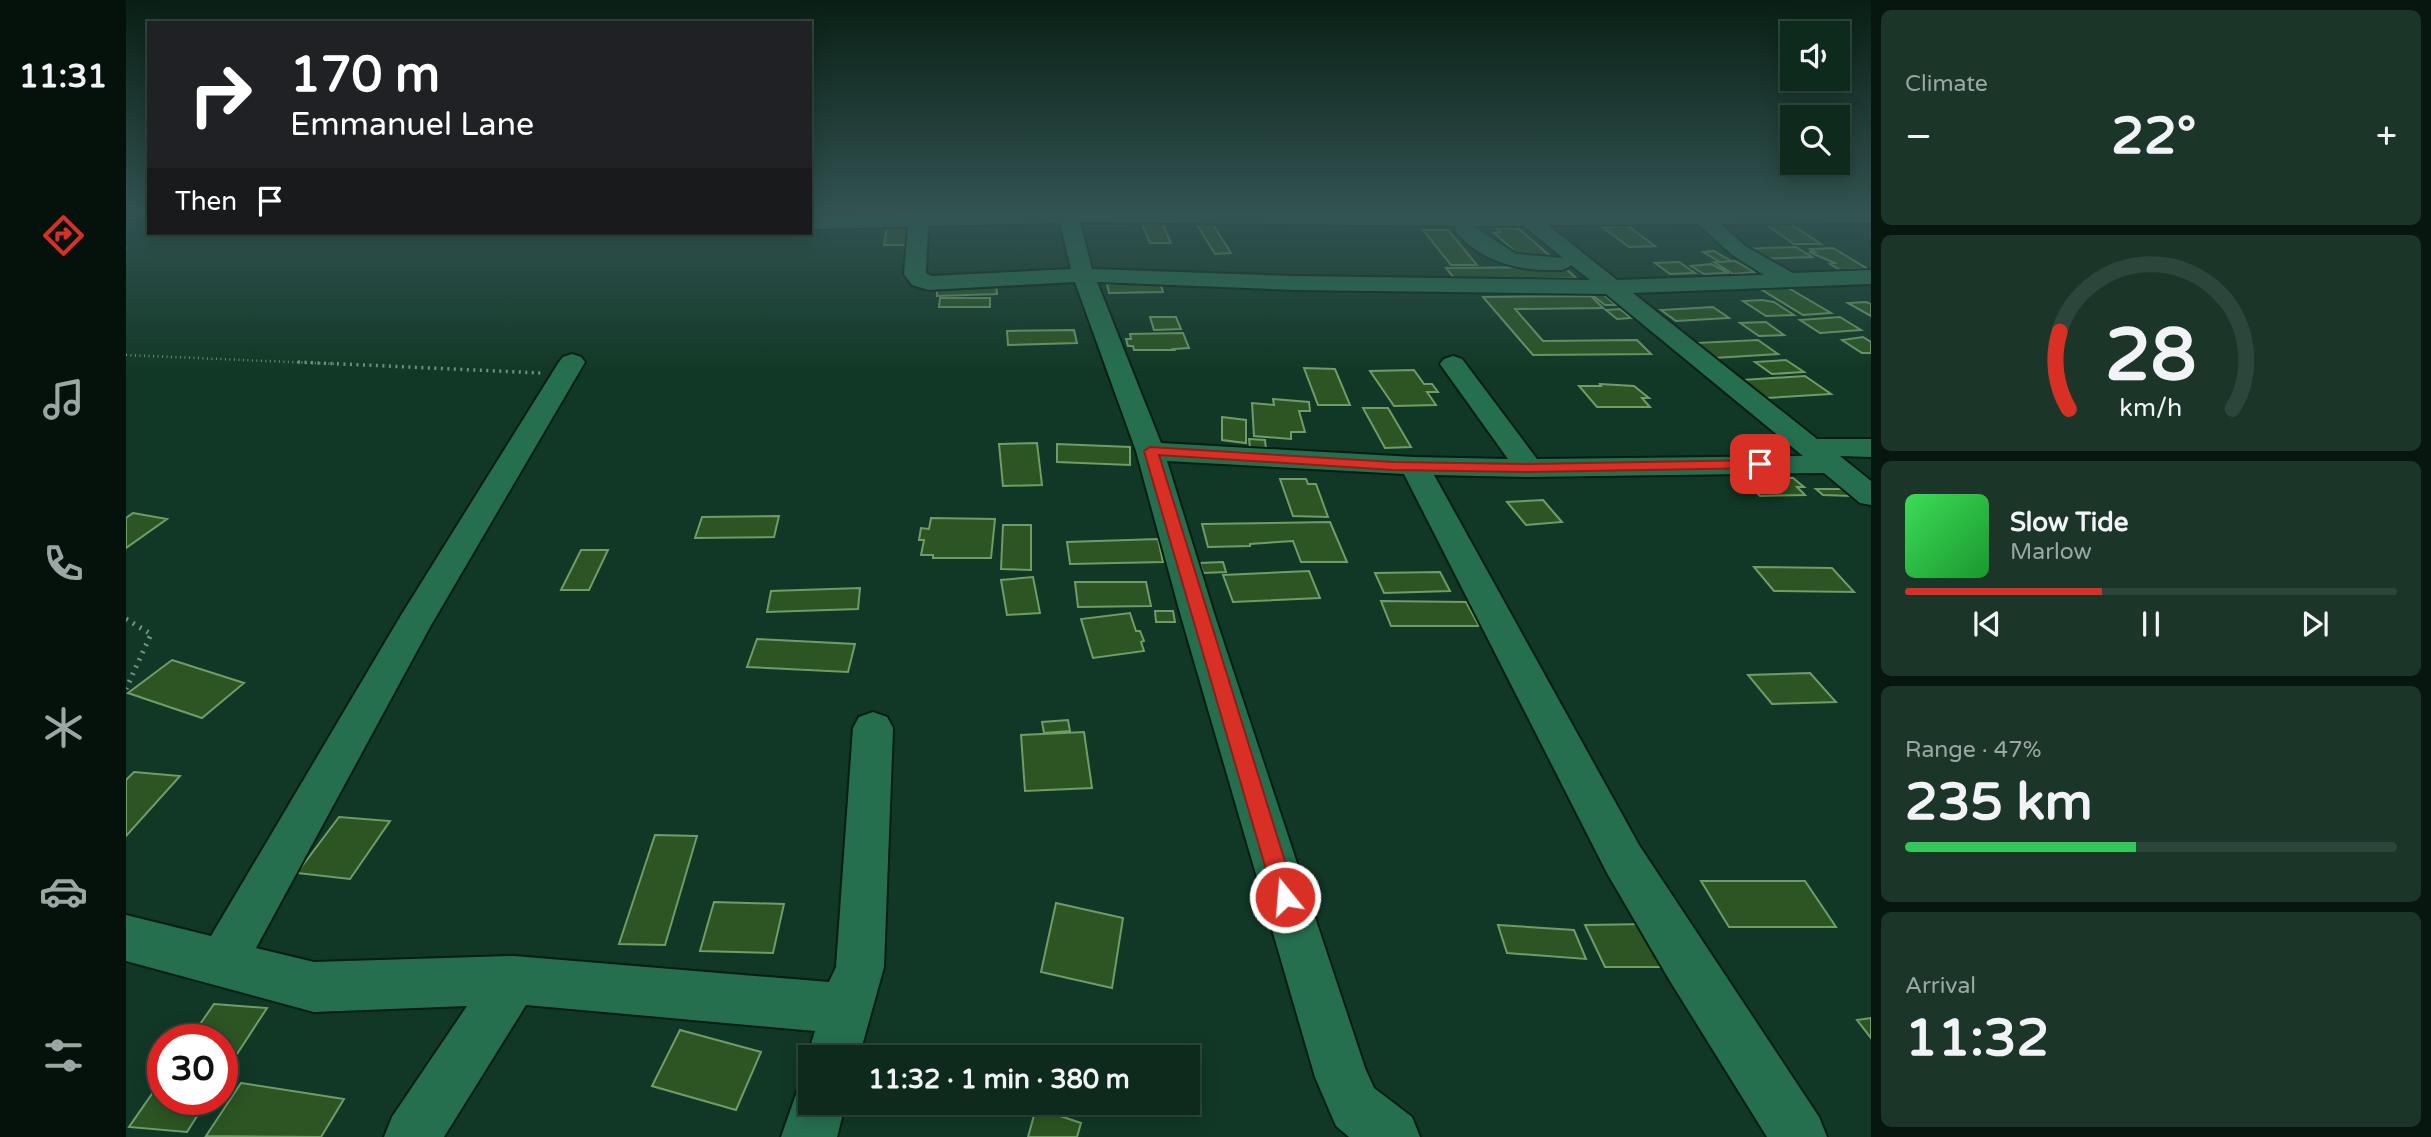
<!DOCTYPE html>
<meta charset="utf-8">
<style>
:root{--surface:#0d2a1c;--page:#1b3629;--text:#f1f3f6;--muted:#9aa7a3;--line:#2d463b;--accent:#d93025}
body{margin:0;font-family:"Varela Round",sans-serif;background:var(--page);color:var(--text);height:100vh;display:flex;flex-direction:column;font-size:26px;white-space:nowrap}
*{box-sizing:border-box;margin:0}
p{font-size:23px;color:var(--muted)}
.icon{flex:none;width:38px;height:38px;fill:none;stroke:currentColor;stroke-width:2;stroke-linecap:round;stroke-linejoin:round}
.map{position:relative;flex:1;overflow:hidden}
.details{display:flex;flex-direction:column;gap:10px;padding:10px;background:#07170f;width:560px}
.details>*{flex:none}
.top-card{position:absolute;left:21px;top:21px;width:665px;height:214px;border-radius:0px;box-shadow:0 4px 18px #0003,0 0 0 2px var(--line);background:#202124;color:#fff;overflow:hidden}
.fabs{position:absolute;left:1654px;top:21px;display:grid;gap:14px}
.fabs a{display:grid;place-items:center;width:70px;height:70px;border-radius:0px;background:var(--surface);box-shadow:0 4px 18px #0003,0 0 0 2px var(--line);font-size:35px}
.speed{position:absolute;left:21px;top:1024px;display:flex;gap:14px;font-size:35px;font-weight:700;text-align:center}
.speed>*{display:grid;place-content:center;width:91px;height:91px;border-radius:50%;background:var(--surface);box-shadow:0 4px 18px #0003,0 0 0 2px var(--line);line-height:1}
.speed .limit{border:10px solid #d22;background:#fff;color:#111}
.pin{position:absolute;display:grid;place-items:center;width:60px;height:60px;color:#fff;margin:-30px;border-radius:14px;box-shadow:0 4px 10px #0006}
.me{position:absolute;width:77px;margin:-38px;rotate:343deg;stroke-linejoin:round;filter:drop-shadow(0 0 5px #0008)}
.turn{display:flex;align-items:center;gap:24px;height:147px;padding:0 28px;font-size:32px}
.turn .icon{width:91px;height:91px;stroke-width:2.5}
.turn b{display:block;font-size:49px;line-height:60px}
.then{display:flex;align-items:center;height:66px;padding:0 28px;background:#0003;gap:14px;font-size:26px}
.big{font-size:52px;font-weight:800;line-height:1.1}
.details .widget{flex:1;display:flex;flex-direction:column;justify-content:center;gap:10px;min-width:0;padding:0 24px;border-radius:10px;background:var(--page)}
.details .dial{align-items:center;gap:0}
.dial svg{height:182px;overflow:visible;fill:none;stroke:var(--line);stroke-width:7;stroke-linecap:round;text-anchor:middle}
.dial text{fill:var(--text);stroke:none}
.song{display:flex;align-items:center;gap:21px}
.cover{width:84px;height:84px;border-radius:10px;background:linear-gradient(135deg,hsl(130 70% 55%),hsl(130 70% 35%))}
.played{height:7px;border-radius:4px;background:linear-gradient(90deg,var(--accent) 40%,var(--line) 40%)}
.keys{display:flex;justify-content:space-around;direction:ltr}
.heat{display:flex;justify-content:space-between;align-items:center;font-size:38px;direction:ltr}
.charge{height:10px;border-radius:5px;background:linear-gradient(90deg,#34c759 47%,var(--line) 0)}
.trip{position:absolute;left:672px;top:1045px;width:402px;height:70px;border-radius:0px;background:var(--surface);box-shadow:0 4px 18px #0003,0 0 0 2px var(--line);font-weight:800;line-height:70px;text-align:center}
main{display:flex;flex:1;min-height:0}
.tab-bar{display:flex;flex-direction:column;width:126px;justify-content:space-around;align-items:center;background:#05110b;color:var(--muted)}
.tab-bar .icon{width:49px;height:49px}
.tab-bar .current{color:var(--accent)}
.tab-bar b{font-size:32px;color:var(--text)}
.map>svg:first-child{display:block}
.building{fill:#2c5523;stroke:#6f9c67;stroke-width:2}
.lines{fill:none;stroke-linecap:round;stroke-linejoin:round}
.minor-casing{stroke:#061d12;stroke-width:4}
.path-far2{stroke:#6e9380;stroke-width:2.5;stroke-dasharray:1 3.5;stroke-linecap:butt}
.path-far1{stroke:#6e9380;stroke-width:3.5;stroke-dasharray:2 4.5;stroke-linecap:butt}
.path{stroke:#6e9380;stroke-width:5;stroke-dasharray:2 6;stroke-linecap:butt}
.minor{fill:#256f4e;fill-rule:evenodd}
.route{fill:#d93025;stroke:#8d1f18;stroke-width:2}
</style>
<main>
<nav class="tab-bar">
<b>11:31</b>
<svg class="icon current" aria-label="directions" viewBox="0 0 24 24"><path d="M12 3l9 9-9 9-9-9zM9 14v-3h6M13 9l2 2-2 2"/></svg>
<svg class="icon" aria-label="music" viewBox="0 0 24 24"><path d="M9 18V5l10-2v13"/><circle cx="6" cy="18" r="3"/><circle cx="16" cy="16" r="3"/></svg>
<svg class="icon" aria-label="phone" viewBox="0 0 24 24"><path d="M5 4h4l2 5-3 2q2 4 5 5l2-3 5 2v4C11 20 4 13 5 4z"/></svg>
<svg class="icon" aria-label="climate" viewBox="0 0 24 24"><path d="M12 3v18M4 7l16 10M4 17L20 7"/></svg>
<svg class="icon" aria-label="car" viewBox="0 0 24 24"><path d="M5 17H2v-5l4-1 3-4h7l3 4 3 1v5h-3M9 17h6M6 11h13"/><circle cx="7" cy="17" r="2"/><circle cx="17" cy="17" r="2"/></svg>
<svg class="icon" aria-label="filters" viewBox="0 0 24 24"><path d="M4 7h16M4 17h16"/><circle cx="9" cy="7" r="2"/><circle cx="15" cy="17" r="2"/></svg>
</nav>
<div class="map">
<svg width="1745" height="1137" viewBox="0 0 1745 1137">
<rect width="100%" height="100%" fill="#113826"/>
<!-- building -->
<path class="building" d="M1635,221H1660L1695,244H1668Z
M1036,223L1045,243H1024L1016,224Z
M1070,223H1086L1105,253L1089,254Z
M761,226H784L782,245H758Z
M1502,226L1529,246L1503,247L1476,227Z
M1370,228H1392L1430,261L1394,256L1368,233L1375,232Z
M1297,230H1322L1351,265H1325Z
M1670,247L1686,257L1631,259L1616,249Z
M1707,248L1742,269L1714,270L1704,264L1709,263L1704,261L1683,252H1689L1684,249Z
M1588,251L1605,261L1594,262L1577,252Z
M1609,261L1629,272L1607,274L1588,262Z
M1553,262L1569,273L1544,274L1529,263Z
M1585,264L1603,273L1578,274L1565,266Z
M1438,267L1450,278L1329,279L1320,268Z
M1034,283L1037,292L983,293L981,284Z
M870,284L871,294L811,296V285Z
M1659,286L1705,313L1677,315L1636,290Z
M1472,290L1490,305H1479L1461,291Z
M1465,296L1477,308L1389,309L1417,341L1511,340L1525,354L1407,355L1357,297Z
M814,298H864V307H813Z
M1636,300L1648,302L1668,315L1640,316L1617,301Z
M1740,302L1745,304V316L1722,303Z
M1587,307L1603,318L1550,321L1535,310Z
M1494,309L1505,318L1491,319L1480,310Z
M1024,317H1050L1055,329L1028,330Z
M1714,317L1735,330L1694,333L1674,320Z
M1640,322L1658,335L1633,336L1614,323Z
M948,330L951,343L882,345L881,331Z
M1057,333L1063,348L1047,349L1048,350H1008L1007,346H1002L1000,339H1005L1004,334Z
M1737,337L1745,342V353H1736L1716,340Z
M1632,340L1652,354L1588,358L1569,343Z
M1660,360L1678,372L1646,374L1629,362Z
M1178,368L1209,369L1224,405H1192Z
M1288,370L1298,384H1306L1312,392H1301L1310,405L1268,406L1244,371Z
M1679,376L1705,394L1641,398L1616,380Z
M1474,384L1508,386L1523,398H1516L1524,407H1471L1453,386H1475Z
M1147,399L1183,402L1184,411H1173L1179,432H1165V439L1128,436L1126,403L1148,405Z
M1237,408H1262L1285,447L1259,448Z
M1096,417L1120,420V443L1096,440Z
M1123,439L1139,440L1140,450L1124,448Z
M911,443L916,485L877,486L873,444Z
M931,444L1004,447V465L931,462Z
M1657,474L1661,478H1667L1678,487H1671L1679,495L1634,496L1613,475Z
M1154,479H1180L1182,484H1190L1202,517L1167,516Z
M1690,489H1717L1724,496L1697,495Z
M1417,500L1436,522L1400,525L1381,502Z
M7,513L41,519L0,548V518Z
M653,516L648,537L569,538L576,517Z
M805,518L869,519L865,558H807V555H795L798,540H793L795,528L803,529Z
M1204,522L1221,562H1175L1167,541L1124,544V546L1082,547L1076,524Z
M877,525H905V570L875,569Z
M1032,539L1037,562L944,564L941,542Z
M455,550H482L463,590H435Z
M1097,562L1100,572L1077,573L1074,563Z
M1628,567L1706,568L1728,592L1648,591Z
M1183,571L1194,598L1107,602L1097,575Z
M1314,572L1324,591L1258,593L1249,573Z
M907,577L914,613L881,615L875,580Z
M949,582H1020L1025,606L952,607Z
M734,588L732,609L641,612L645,591Z
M1255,601L1340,602L1353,626H1265Z
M1029,611H1047L1049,622H1030Z
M1004,613L1010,631H1014L1018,641L1015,642L1018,651L967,658L955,619Z
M631,639L729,644L722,672L621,667Z
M46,660L118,683L76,718L2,693Z
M1684,673L1710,702L1646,704L1622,675Z
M942,720L944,731L918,733L916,722Z
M958,732L966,788L899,791L895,735Z
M8,772L54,776L0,836V780Z
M213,817L264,821L224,879L171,873Z
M529,835L571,836L539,945L493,944Z
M1575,881H1679L1710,927H1603Z
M588,902L658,904L647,953L574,951Z
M930,903L997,918L986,988L915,972Z
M1522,924L1545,967H1479L1459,925Z
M1372,925L1448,930L1460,959L1381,953Z
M88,1004L141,1008L96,1077V1040H63Z
M1745,1018V1038L1731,1020Z
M554,1030L635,1052L610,1110L526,1086Z
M37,1078V1099H82L61,1132L3,1127Z
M115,1083L218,1099L195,1137L80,1136Z
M910,1108L955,1123L951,1137H902Z"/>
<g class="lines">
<!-- minor casing -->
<g class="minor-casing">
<path id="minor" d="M790,214H1745V223L1595,224L1619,246L1667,273L1745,270V284L1507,293L1691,439H1745V457L1714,456L1745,481V505L1734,503L1698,473L1403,477L1308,475L1513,845L1693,1117L1701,1137H1641L1544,981L1481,873L1278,474L1041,461L1088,613L1239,1068L1248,1088L1286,1117L1294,1137H1223L1210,1126L1189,1077L1054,613L1010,451L949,282L803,290L786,285L778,274L782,227L684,229V217ZM954,222L1332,226L1329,230C1350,259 1390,271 1425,270C1433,270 1439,271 1445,265L1464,280L1169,276L966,269ZM934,223L945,269L805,276L800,273L802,226ZM1572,224L1605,254L1638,275L1491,280L1422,225ZM1347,226H1398L1437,258L1390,254ZM971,282L1169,290L1480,294L1677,456L1411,459L1336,359L1327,356L1318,359L1314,364L1382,459L1288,457L1035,443Z
M446,354L455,357L459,362L304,627L130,948L188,962L388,956L703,982L710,967L727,728L733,717L747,712L761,717L767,728L758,967L733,1057H684V1065L681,1057L689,1031L400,1005L318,1137H258L266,1117L341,1006L188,1012L0,961V915L85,936L274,617L433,362L437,357Z
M684,1079V1102H720L711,1137H655L674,1083Z"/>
</g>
<!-- path-far2 -->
<path class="path-far2" d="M0,248L4,246
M0,355L212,364"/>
<!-- path-far1 -->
<path class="path-far1" d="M172,362L415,373"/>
<!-- path -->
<path class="path" d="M0,619L25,634L0,689"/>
<!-- minor -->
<use href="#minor" class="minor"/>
</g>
<!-- sky -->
<linearGradient id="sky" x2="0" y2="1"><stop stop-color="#091f15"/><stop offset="0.57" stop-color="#325352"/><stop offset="1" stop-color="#325352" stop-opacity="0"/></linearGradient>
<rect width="1745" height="373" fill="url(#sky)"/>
<!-- route -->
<path class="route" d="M1024,447L1267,462L1403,464L1634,460L1641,464L1634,468L1403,472L1267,470L1033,455L1170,897L1167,904L1159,907L1151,904L1148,897L1018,451Z"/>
</svg>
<div class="fabs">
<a><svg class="icon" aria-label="sound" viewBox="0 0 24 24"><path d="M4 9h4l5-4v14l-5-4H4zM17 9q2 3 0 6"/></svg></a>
<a><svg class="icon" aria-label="search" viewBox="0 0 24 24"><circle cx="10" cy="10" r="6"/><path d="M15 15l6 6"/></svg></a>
</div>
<div class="speed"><div class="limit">30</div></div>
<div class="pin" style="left:1634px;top:464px;background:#d93025"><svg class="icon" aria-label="arrive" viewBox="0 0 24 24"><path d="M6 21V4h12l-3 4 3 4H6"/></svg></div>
<svg class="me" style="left:1159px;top:897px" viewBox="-20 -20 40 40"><circle r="17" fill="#d93025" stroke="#fff" stroke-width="3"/><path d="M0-11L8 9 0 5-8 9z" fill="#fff"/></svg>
<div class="trip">11:32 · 1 min · 380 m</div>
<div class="top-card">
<div class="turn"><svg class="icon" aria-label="right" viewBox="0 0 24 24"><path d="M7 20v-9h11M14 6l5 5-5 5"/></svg><div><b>170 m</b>Emmanuel Lane</div></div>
<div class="then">Then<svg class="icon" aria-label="arrive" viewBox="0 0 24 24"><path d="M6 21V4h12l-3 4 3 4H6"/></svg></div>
</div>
</div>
<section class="details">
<div class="widget"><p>Climate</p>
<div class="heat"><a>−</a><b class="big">22°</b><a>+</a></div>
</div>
<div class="widget dial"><svg viewBox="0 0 100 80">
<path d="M14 69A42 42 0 1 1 86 69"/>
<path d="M14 69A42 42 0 0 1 10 35" stroke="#d93025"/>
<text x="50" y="56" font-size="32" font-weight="700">28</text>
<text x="50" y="72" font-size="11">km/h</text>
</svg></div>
<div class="widget">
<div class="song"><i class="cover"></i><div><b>Slow Tide</b><p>Marlow</p></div></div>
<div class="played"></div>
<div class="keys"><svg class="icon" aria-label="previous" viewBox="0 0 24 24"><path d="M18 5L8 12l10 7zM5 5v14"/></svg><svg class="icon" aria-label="pause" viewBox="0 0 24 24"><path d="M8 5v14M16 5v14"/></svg><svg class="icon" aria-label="next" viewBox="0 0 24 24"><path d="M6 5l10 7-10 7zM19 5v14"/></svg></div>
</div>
<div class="widget"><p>Range · 47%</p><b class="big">235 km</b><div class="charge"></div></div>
<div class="widget"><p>Arrival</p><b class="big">11:32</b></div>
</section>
</main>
